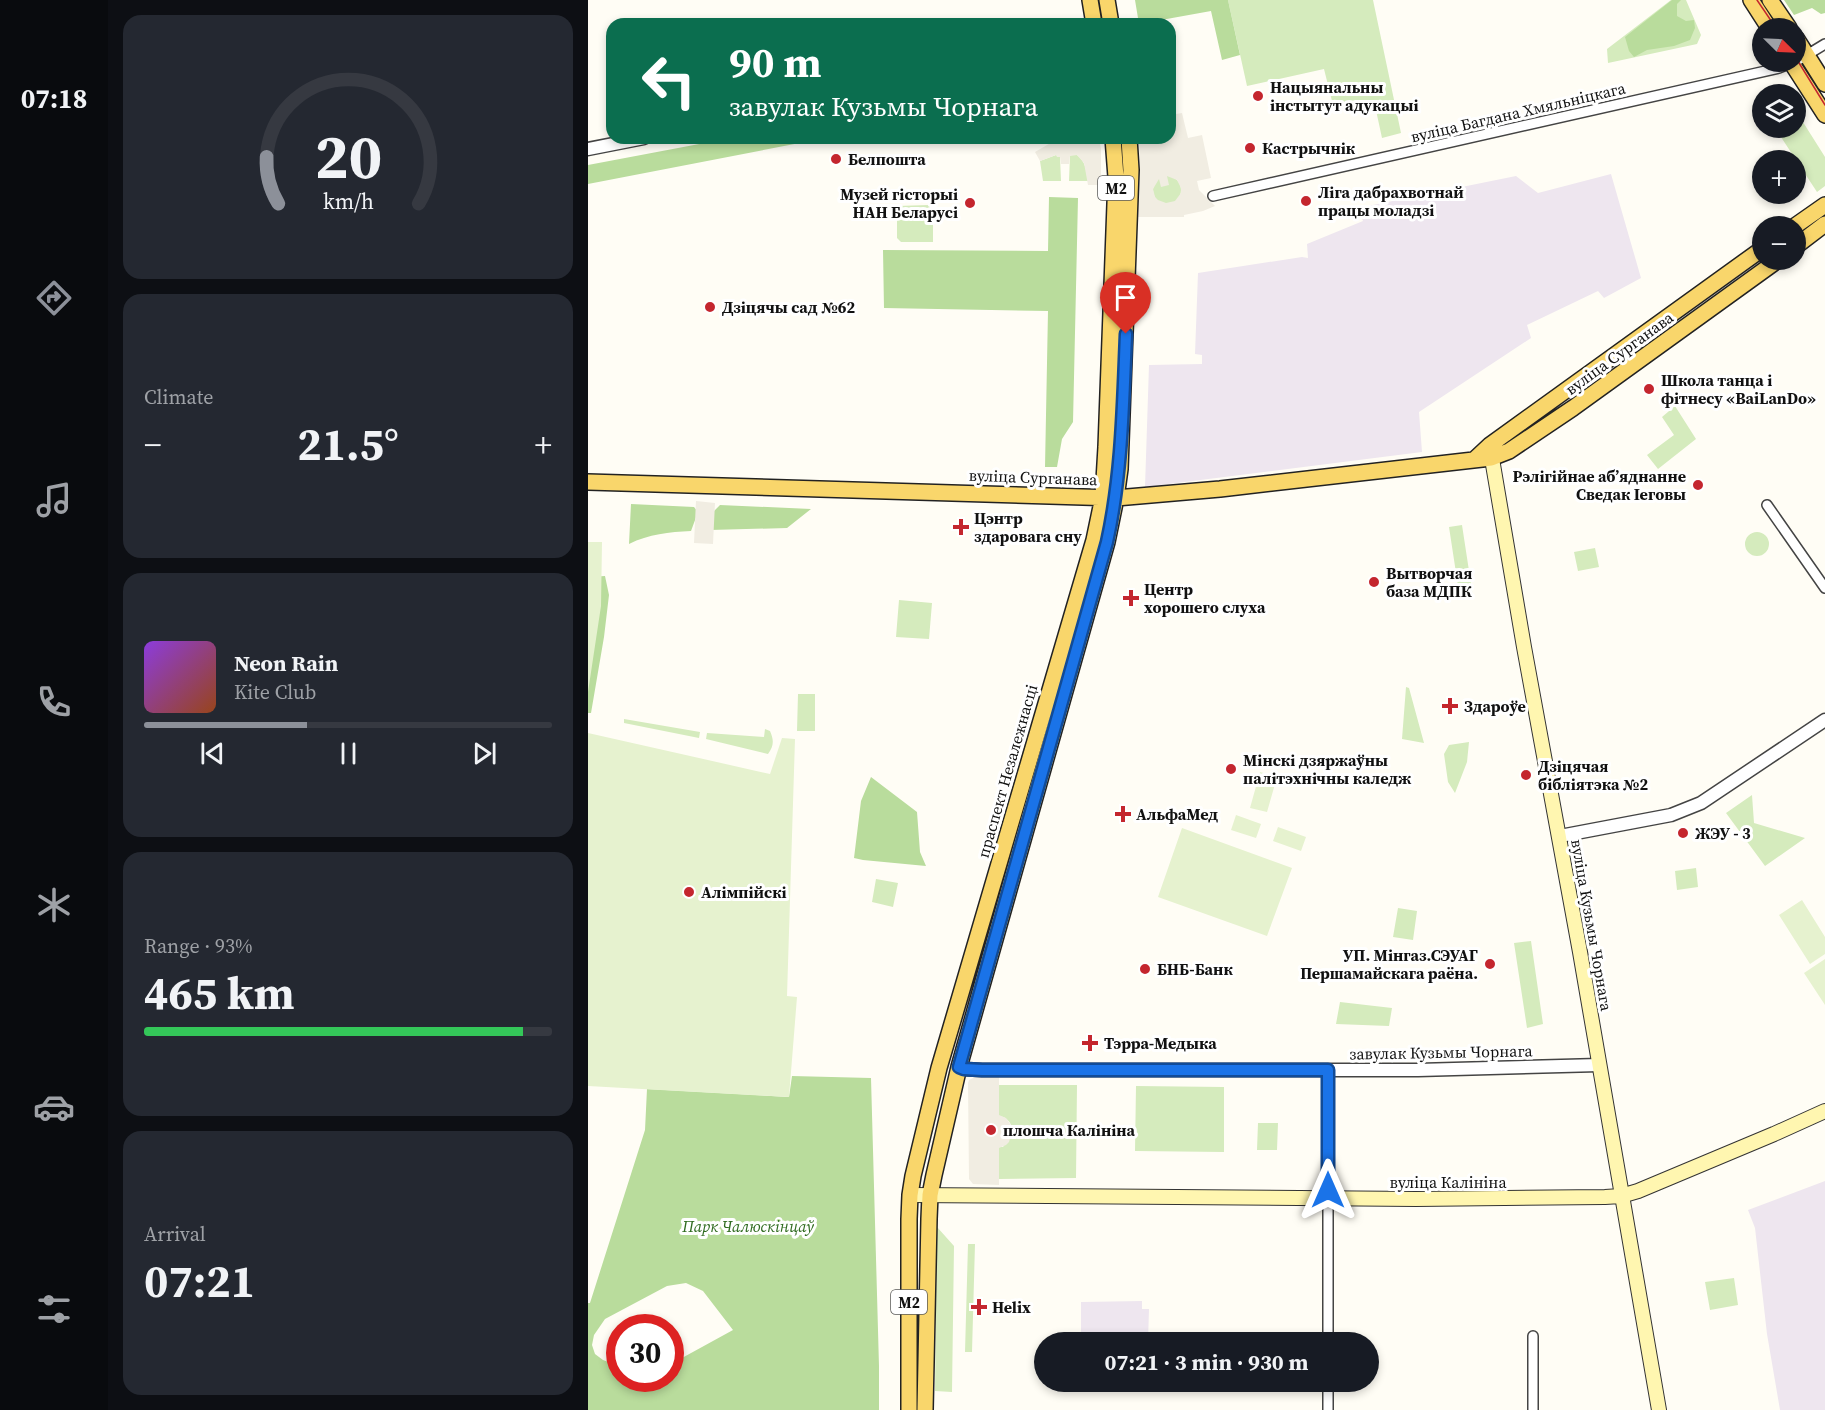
<!DOCTYPE html>
<meta charset="utf-8">
<style>
:root{--surface:#171b24;--page:#242831;--text:#f1f3f6;--muted:#9ea1a6;--line:#363941;--accent:#8c9099}
body{margin:0;font-family:"Source Serif 4",serif;background:var(--page);color:var(--text);height:100vh;display:flex;flex-direction:column;font-size:22px;white-space:nowrap}
*{box-sizing:border-box;margin:0}
p{font-size:20px;color:var(--muted)}
.icon{flex:none;width:33px;height:33px;fill:none;stroke:currentColor;stroke-width:2;stroke-linecap:round;stroke-linejoin:round}
.map{position:relative;flex:1;overflow:hidden}
.sheet{display:flex;flex-direction:column;gap:15px;padding:15px;background:#0d0f14;width:480px}
.sheet>*{flex:none}
.guide{position:absolute;left:18px;top:18px;width:570px;height:126px;border-radius:18px;box-shadow:0 3px 9px #0003;background:#0b6e4f;color:#fff;overflow:hidden}
.needle{width:39px;rotate:114deg}
.fabs{position:absolute;left:1164px;top:18px;display:grid;gap:12px}
.fabs a{display:grid;place-items:center;width:54px;height:54px;border-radius:50%;background:var(--surface);box-shadow:0 3px 9px #0003;font-size:30px}
.speed{position:absolute;left:18px;top:1314px;display:flex;gap:12px;font-size:30px;font-weight:700;text-align:center}
.speed>*{display:grid;place-content:center;width:78px;height:78px;border-radius:50%;background:var(--surface);box-shadow:0 3px 9px #0003;line-height:1}
.speed .limit{border:9px solid #d22;background:#fff;color:#111}
.pin{position:absolute;display:grid;place-items:center;width:51px;height:51px;color:#fff;margin:-62px -26px;border-radius:50% 50% 50% 0;rotate:-45deg;box-shadow:0 0 6px #0007}
.pin .icon{rotate:45deg}
.me{position:absolute;width:66px;margin:-33px;rotate:0deg;stroke-linejoin:round;filter:drop-shadow(0 0 4px #0008)}
.turn{display:flex;align-items:center;gap:21px;height:126px;padding:0 24px;font-size:27px}
.turn .icon{width:78px;height:78px;stroke-width:2.5}
.turn b{display:block;font-size:42px;line-height:51px}
.big{font-size:45px;font-weight:700;line-height:1.1}
.sheet .widget{flex:1;display:flex;flex-direction:column;justify-content:center;gap:9px;min-width:0;padding:0 21px;border-radius:18px;background:var(--page)}
.sheet .dial{align-items:center;gap:0}
.dial svg{height:156px;overflow:visible;fill:none;stroke:var(--line);stroke-width:7;stroke-linecap:round;text-anchor:middle}
.dial text{fill:var(--text);stroke:none}
.song{display:flex;align-items:center;gap:18px}
.cover{width:72px;height:72px;border-radius:9px;background:linear-gradient(135deg,hsl(270 70% 55%),hsl(20 70% 35%))}
.played{height:6px;border-radius:3px;background:linear-gradient(90deg,var(--accent) 40%,var(--line) 40%)}
.keys{display:flex;justify-content:space-around;direction:ltr}
.heat{display:flex;justify-content:space-between;align-items:center;font-size:33px;direction:ltr}
.charge{height:9px;border-radius:4px;background:linear-gradient(90deg,#34c759 93%,var(--line) 0)}
.trip{position:absolute;left:446px;top:1332px;width:345px;height:60px;border-radius:30px;background:var(--surface);box-shadow:0 3px 9px #0003;font-weight:700;line-height:60px;text-align:center}
main{display:flex;flex:1;min-height:0}
.dock{display:flex;flex-direction:column;width:108px;justify-content:space-around;align-items:center;background:#090b0e;color:var(--muted)}
.dock .icon{width:42px;height:42px}
.dock .active{color:var(--accent)}
.dock b{font-size:27px;color:var(--text)}
.map>svg:first-child{display:block}
.industrial{fill:#eee6ef}
.green{fill:#d5ebbd}
.forest{fill:#b9dc9c;fill-rule:evenodd}
.pitch{fill:#e6f2cf}
.plaza{fill:#f1ede2;fill-rule:evenodd}
.lines{fill:none;stroke-linecap:round;stroke-linejoin:round}
.minor-casing{stroke:#444;stroke-width:12}
.tertiary-casing{stroke:#444;stroke-width:15}
.secondary-casing{stroke:#333;stroke-width:16}
.primary-casing{stroke:#222;stroke-width:18}
.minor{stroke:#fff;stroke-width:9}
.tertiary{stroke:#fff;stroke-width:12}
.secondary{stroke:#fff6b0;stroke-width:14}
.primary{stroke:#f9d66b;stroke-width:15}
.tram{stroke:#c4262e;stroke-width:1.5}
.route-casing{stroke:#114b97;stroke-width:15}
.route{stroke:#1a73e8;stroke-width:10}
.poi-dot{fill:#c4262e;stroke:#fff;stroke-width:2}
.labels{text-anchor:middle;dominant-baseline:central;stroke-width:6;stroke-linejoin:round;paint-order:stroke}
.shield{fill:#fff;stroke:#585858;stroke-width:1.5}
.shield-label{font-size:15px;font-weight:bold;fill:#111}
.poi-label{font-size:16px;font-weight:bold;fill:#111;stroke:#fff;text-anchor:start}
.street-label{font-size:16px;fill:#111;stroke:#fff}
.park-label{font-size:16px;font-style:italic;fill:#2f6b1f;stroke:#fff}
</style>
<main>
<nav class="dock">
<b>07:18</b>
<svg class="icon active" aria-label="directions" viewBox="0 0 24 24"><path d="M12 3l9 9-9 9-9-9zM9 14v-3h6M13 9l2 2-2 2"/></svg>
<svg class="icon" aria-label="music" viewBox="0 0 24 24"><path d="M9 18V5l10-2v13"/><circle cx="6" cy="18" r="3"/><circle cx="16" cy="16" r="3"/></svg>
<svg class="icon" aria-label="phone" viewBox="0 0 24 24"><path d="M5 4h4l2 5-3 2q2 4 5 5l2-3 5 2v4C11 20 4 13 5 4z"/></svg>
<svg class="icon" aria-label="climate" viewBox="0 0 24 24"><path d="M12 3v18M4 7l16 10M4 17L20 7"/></svg>
<svg class="icon" aria-label="car" viewBox="0 0 24 24"><path d="M5 17H2v-5l4-1 3-4h7l3 4 3 1v5h-3M9 17h6M6 11h13"/><circle cx="7" cy="17" r="2"/><circle cx="17" cy="17" r="2"/></svg>
<svg class="icon" aria-label="filters" viewBox="0 0 24 24"><path d="M4 7h16M4 17h16"/><circle cx="9" cy="7" r="2"/><circle cx="15" cy="17" r="2"/></svg>
</nav>
<section class="sheet">
<div class="widget dial"><svg viewBox="0 0 100 80">
<path d="M14 69A42 42 0 1 1 86 69"/>
<path d="M14 69A42 42 0 0 1 8 45" stroke="#8c9099"/>
<text x="50" y="56" font-size="32" font-weight="700">20</text>
<text x="50" y="72" font-size="11">km/h</text>
</svg></div>
<div class="widget"><p>Climate</p>
<div class="heat"><a>−</a><b class="big">21.5°</b><a>+</a></div>
</div>
<div class="widget">
<div class="song"><i class="cover"></i><div><b>Neon Rain</b><p>Kite Club</p></div></div>
<div class="played"></div>
<div class="keys"><svg class="icon" aria-label="previous" viewBox="0 0 24 24"><path d="M18 5L8 12l10 7zM5 5v14"/></svg><svg class="icon" aria-label="pause" viewBox="0 0 24 24"><path d="M8 5v14M16 5v14"/></svg><svg class="icon" aria-label="next" viewBox="0 0 24 24"><path d="M6 5l10 7-10 7zM19 5v14"/></svg></div>
</div>
<div class="widget"><p>Range · 93%</p><b class="big">465 km</b><div class="charge"></div></div>
<div class="widget"><p>Arrival</p><b class="big">07:21</b></div>
</section>
<div class="map">
<svg width="1237" height="1410" viewBox="0 0 1237 1410">
<rect width="100%" height="100%" fill="#fffdf5"/>
<!-- industrial -->
<path class="industrial" d="M1023,174L1053,278L1016,298L1010,291L939,325L943,338L831,412L834,452L557,487L561,365L614,364V355L607,354L610,273L714,257L720,258L719,244L775,221L770,208L928,176L950,193Z
M1237,1181V1410H1192L1179,1334L1167,1228L1160,1210Z
M554,1301V1309H561L560,1342H493V1302Z"/>
<!-- green -->
<path class="green" d="M640,0H785L813,133L794,138L786,101L756,109L745,105L736,69L659,86Z
M1083,0H1098L1113,35L1109,44L1020,63L1019,49Z
M1208,111L1237,157V186L1229,192L1187,128H1208Z
M468,155L472,157L473,181H455L452,161Z
M482,155H489C498,162 498,170 500,181H481Z
M565 190a14 14 0 1 1 28 0a14 14 0 1 1-28 0Z
M341,205L345,210V242H313L309,238V206Z
M1087,406L1108,439L1070,469L1059,455L1086,435L1074,417Z
M874,525L885,597L872,599L861,527Z
M1157 544a12 12 0 1 1 24 0a12 12 0 1 1-24 0Z
M1007,548L1011,567L990,571L986,552Z
M311,600L344,603L341,639L308,637Z
M818,687L821,688L836,743L814,739Z
M210,694H227V731H209Z
M36,719L112,732L111,738L36,723Z
M177,729L182,731C186,740 186,746 180,754L118,739L119,733L176,737Z
M881,742L879,762L867,793L860,782L856,754L861,745Z
M1164,795L1166,823L1217,838L1177,866L1138,813Z
M1108,868L1110,887L1089,890L1087,871Z
M288,879L310,883L305,907L284,902Z
M810,908L829,911L825,940L805,937Z
M943,941L955,1024L939,1028L926,943Z
M752,1002L804,1008L801,1026L748,1024Z
M411,1085H489L488,1178L411,1179V1147H415L425,1132C424,1124 420,1117 411,1116Z
M548,1086L636,1087V1152L547,1151Z
M670,1123H690L689,1150H669Z
M349,1227L366,1246L364,1392L347,1391Z
M380,1244H387L384,1352H377Z
M1146,1278L1150,1305L1122,1310L1117,1282Z"/>
<!-- forest -->
<path class="forest" d="M547,0H640L652,55L634,60L623,11L551,24Z
M1084,0H1093L1089,4V16L1098,21L1106,20L1107,28L1102,40L1086,46L1059,50L1046,57L1041,51L1037,37Z
M1196,0H1237V13L1233,14L1224,8L1206,15Z
M143,138H222V141L0,184V165Z
M461,197L490,198L485,422L474,439L469,467H457L460,311L296,308L295,250L460,251Z
M43,504L106,507L110,512L103,531C81,532 61,534 41,544Z
M132,505L223,509L199,528L122,530L120,517Z
M17,576L21,595L16,637L3,713H0V577Z
M283,777L329,812L332,852L338,866L275,860L266,858L273,801Z
M204,1076L283,1078L291,1366V1410H0V1303H2L57,1130L59,1089L201,1097ZM98,1283L115,1291L145,1330L83,1364L82,1378H32L31,1366L15,1360L7,1354L4,1345L6,1335L17,1319L79,1286Z"/>
<!-- pitch -->
<path class="pitch" d="M0,542H14L13,606L0,692Z
M0,733L182,774L194,738L207,739L199,996L209,997L201,1097L0,1086Z
M672,772L689,777L679,812L662,808Z
M648,815L673,824L668,838L643,830Z
M690,827L718,837L713,851L685,841Z
M594,828L704,868L679,936L570,897Z
M1214,900L1237,937V954L1222,964L1191,915Z
M1237,959V1005L1216,973Z
M580,1382H668V1391H580Z"/>
<!-- plaza -->
<path class="plaza" d="M594,113L600,138L614,135L623,178L609,181L611,190L627,206L615,211L596,215V217H549L552,170L551,138H582V115ZM579,176L589,180L593,188V193L587,201L578,203L570,200L567,197L565,189L571,179L573,187L581,185Z
M465,138H511L513,149V185H500L496,163L489,155L482,156L481,164H473L472,157H469L468,155L452,161L447,152L466,141Z
M108,501L127,503L125,544L106,543Z
M387,1077H411V1115L418,1118L425,1128L421,1142L418,1145L411,1148V1185L385,1184L381,1179L380,1083L381,1080Z"/>
<g class="lines">
<!-- minor casing -->
<g class="minor-casing">
<path id="minor" d="M625,196L1191,68L1209,61L1237,44
M1179,505L1237,588
M945,1336V1410
M740,1342V1069
M740,1382V1410"/>
</g>
<!-- tertiary casing -->
<g class="tertiary-casing">
<path id="tertiary" d="M0,149L56,138
M972,836L1083,815L1113,803L1237,720
M371,1067L376,1069L394,1070H830L1011,1065"/>
</g>
<!-- secondary casing -->
<g class="secondary-casing">
<path id="secondary" d="M902,447L936,647L992,952L1071,1410
M322,1195L828,1199L1017,1197L1033,1196L1050,1191L1186,1134L1237,1111"/>
</g>
<!-- primary casing -->
<g class="primary-casing">
<path id="primary" d="M502,0L506,24
M519,0L523,24
M1163,0L1181,28
M1182,0L1201,28
M1208,38L1237,84
M1203,62L1237,115
M1207,226L1237,205
M1208,246L1237,224
M887,459L902,445L1174,249
M0,482L528,498L632,489L903,458L921,451L985,408L1190,260
M321,1410V1219L322,1195L325,1176L351,1068L506,540L515,497L518,447L528,177L525,138
M337,1410L341,1219L342,1195L346,1175L371,1067L519,542L528,498L532,469L543,170L541,138"/>
</g>
<!-- minor -->
<use href="#minor" class="minor"/>
<!-- tertiary -->
<use href="#tertiary" class="tertiary"/>
<!-- secondary -->
<use href="#secondary" class="secondary"/>
<!-- primary -->
<use href="#primary" class="primary"/>
<!-- tram -->
<path class="tram" d="M1169,0L1188,28
M1208,58L1237,105"/>
</g>
<g class="lines">
<!-- route casing -->
<g class="route-casing">
<path id="route" d="M538,334C535,404 534,474 519,542L371,1067L376,1069L394,1070H740V1190"/>
</g>
<!-- route -->
<use href="#route" class="route"/>
</g>
<!-- markers -->
<g class="poi-dot">
<circle cx="670" cy="96" r="6"/>
<circle cx="662" cy="148" r="6"/>
<circle cx="248" cy="159" r="6"/>
<circle cx="718" cy="201" r="6"/>
<circle cx="382" cy="203" r="6"/>
<circle cx="122" cy="307" r="6"/>
<circle cx="1061" cy="389" r="6"/>
<circle cx="1110" cy="485" r="6"/>
<path d="M370 518h6v6h6v6h-6v6h-6v-6h-6v-6h6z"/>
<circle cx="786" cy="582" r="6"/>
<path d="M540 589h6v6h6v6h-6v6h-6v-6h-6v-6h6z"/>
<path d="M859 697h6v6h6v6h-6v6h-6v-6h-6v-6h6z"/>
<circle cx="643" cy="769" r="6"/>
<circle cx="938" cy="775" r="6"/>
<path d="M532 805h6v6h6v6h-6v6h-6v-6h-6v-6h6z"/>
<circle cx="1095" cy="833" r="6"/>
<circle cx="101" cy="892" r="6"/>
<circle cx="902" cy="964" r="6"/>
<circle cx="557" cy="969" r="6"/>
<path d="M499 1034h6v6h6v6h-6v6h-6v-6h-6v-6h6z"/>
<circle cx="403" cy="1130" r="6"/>
<path d="M388 1298h6v6h6v6h-6v6h-6v-6h-6v-6h6z"/>
</g>
<g class="labels">
<!-- shield labels -->
<g class="shield">
<rect x="510" y="176" width="36" height="24" rx="4.5"/>
<rect x="303" y="1290" width="36" height="24" rx="4.5"/>
</g>
<g class="shield-label">
<text x="528" y="188">М2</text>
<text x="321" y="1302">М2</text>
</g>
<!-- poi labels -->
<g class="poi-label">
<text x="682" y="87">Нацыянальны<tspan x="682" dy="18">інстытут адукацыі</tspan></text>
<text x="674" y="148">Кастрычнік</text>
<text x="260" y="159">Белпошта</text>
<text x="730" y="192">Ліга дабрахвотнай<tspan x="730" dy="18">працы моладзі</tspan></text>
<text x="370" y="194" text-anchor="end">Музей гісторыі<tspan x="370" dy="18">НАН Беларусі</tspan></text>
<text x="134" y="307">Дзіцячы сад №62</text>
<text x="1073" y="380">Школа танца і<tspan x="1073" dy="18">фітнесу «BaiLanDo»</tspan></text>
<text x="1098" y="476" text-anchor="end">Рэлігійнае абʼяднанне<tspan x="1098" dy="18">Сведак Іеговы</tspan></text>
<text x="386" y="518">Цэнтр<tspan x="386" dy="18">здаровага сну</tspan></text>
<text x="798" y="573">Вытворчая<tspan x="798" dy="18">база МДПК</tspan></text>
<text x="556" y="589">Центр<tspan x="556" dy="18">хорошего слуха</tspan></text>
<text x="876" y="706">Здароўе</text>
<text x="655" y="760">Мінскі дзяржаўны<tspan x="655" dy="18">палітэхнічны каледж</tspan></text>
<text x="950" y="766">Дзіцячая<tspan x="950" dy="18">бібліятэка №2</tspan></text>
<text x="548" y="814">АльфаМед</text>
<text x="1107" y="833">ЖЭУ - 3</text>
<text x="113" y="892">Алімпійскі</text>
<text x="890" y="955" text-anchor="end">УП. Мінгаз.СЭУАГ<tspan x="890" dy="18">Першамайскага раёна.</tspan></text>
<text x="569" y="969">БНБ-Банк</text>
<text x="516" y="1043">Тэрра-Медыка</text>
<text x="415" y="1130">плошча Калініна</text>
<text x="404" y="1307">Helix</text>
</g>
<!-- street labels -->
<g class="street-label">
<text transform="translate(930 112) rotate(-13)">вуліца Багдана Хмяльніцкага</text>
<text transform="translate(1031 353) rotate(-36)">вуліца Сурганава</text>
<text transform="translate(445 477) rotate(2)">вуліца Сурганава</text>
<text transform="translate(419 771) rotate(-74)">праспект Незалежнасці</text>
<text transform="translate(1004 925) rotate(80)">вуліца Кузьмы Чорнага</text>
<text transform="translate(853 1052) rotate(-1)">завулак Кузьмы Чорнага</text>
<text x="860" y="1182">вуліца Калініна</text>
</g>
<!-- park labels -->
<g class="park-label">
<text x="160" y="1226">Парк Чалюскінцаў</text>
</g>
</g>
</svg>
<div class="fabs">
<a><svg class="needle" viewBox="-14 -14 28 28"><path d="M0-13l5 13h-10z" fill="#e53935"/><path d="M0 13l5-13h-10z" fill="#9ea1a6"/></svg></a>
<a><svg class="icon" aria-label="layers" viewBox="0 0 24 24"><path d="M12 4l9 5-9 5-9-5zM3 14l9 5 9-5"/></svg></a>
<a>+</a>
<a>−</a>
</div>
<div class="speed"><div class="limit">30</div></div>
<div class="pin" style="left:538px;top:334px;background:#d93025"><svg class="icon" aria-label="arrive" viewBox="0 0 24 24"><path d="M6 21V4h12l-3 4 3 4H6"/></svg></div>
<svg class="me" style="left:740px;top:1190px" viewBox="-20 -20 40 40"><path d="M0-17L14 15 0 8-14 15z" fill="#1a73e8" stroke="#fff" stroke-width="4"/></svg>
<div class="trip">07:21 · 3 min · 930 m</div>
<div class="guide">
<div class="turn"><svg class="icon" aria-label="left" viewBox="0 0 24 24"><path d="M17 20v-9H6M10 6l-5 5 5 5"/></svg><div><b>90 m</b>завулак Кузьмы Чорнага</div></div>
</div>
</div>
</main>
